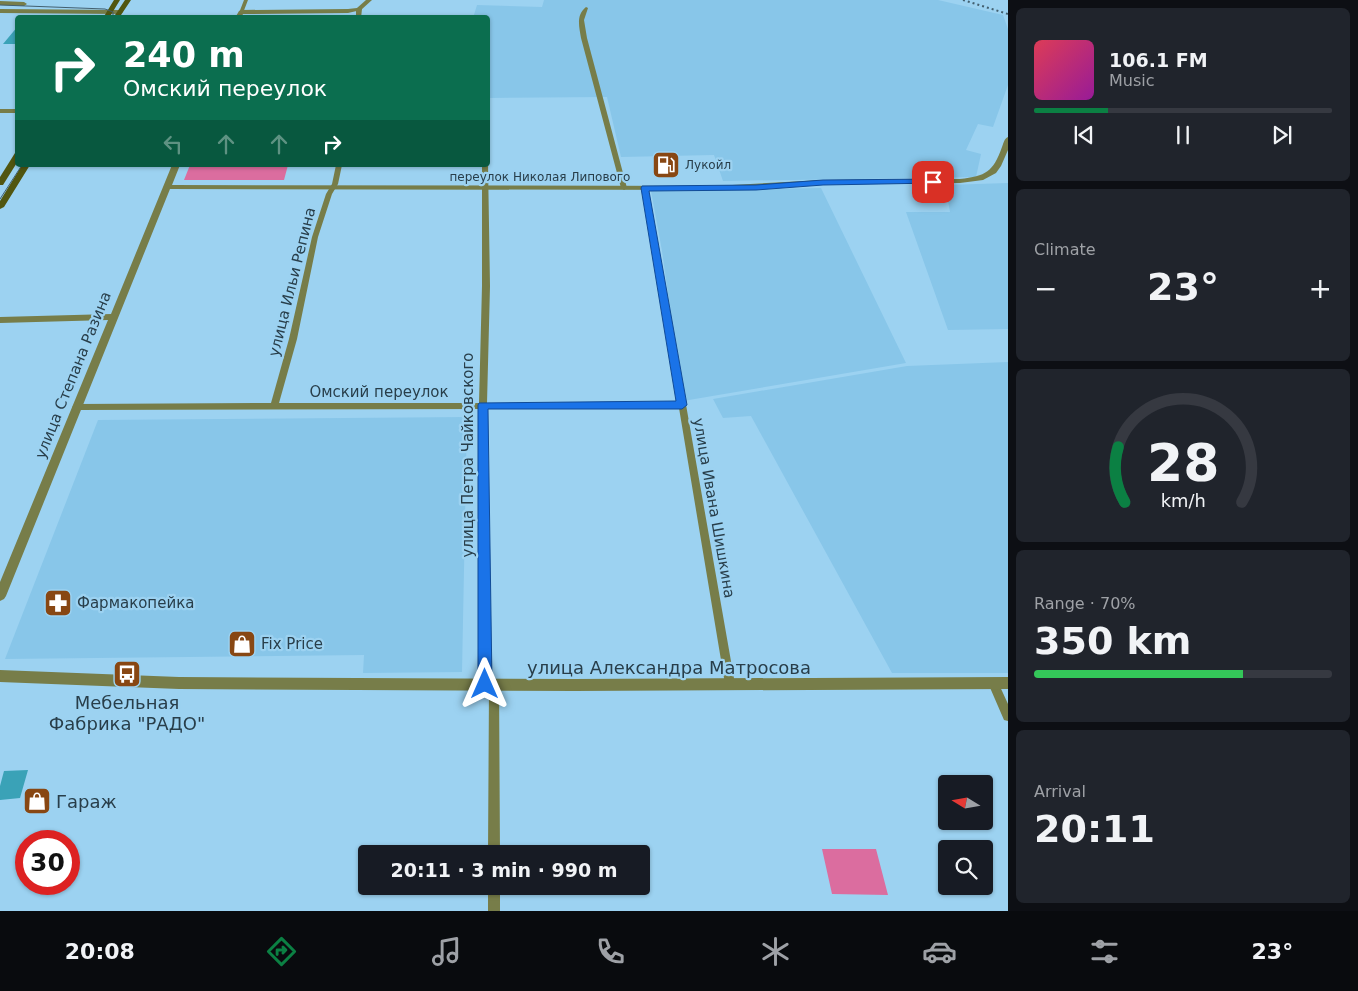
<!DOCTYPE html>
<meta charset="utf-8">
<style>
:root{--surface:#171b24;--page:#20242c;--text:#f1f3f6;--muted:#9ea1a6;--line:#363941;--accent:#0b8043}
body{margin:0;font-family:"DejaVu Sans",sans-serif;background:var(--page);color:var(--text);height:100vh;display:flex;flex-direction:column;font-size:19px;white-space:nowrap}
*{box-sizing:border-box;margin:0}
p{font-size:16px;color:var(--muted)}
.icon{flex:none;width:28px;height:28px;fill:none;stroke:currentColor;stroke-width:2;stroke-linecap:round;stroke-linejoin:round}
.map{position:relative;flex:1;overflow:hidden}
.panel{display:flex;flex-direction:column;gap:8px;padding:8px;background:#0d0f14;width:350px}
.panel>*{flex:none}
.guide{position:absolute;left:15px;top:15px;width:475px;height:152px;border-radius:5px;box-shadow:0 1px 4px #0004;background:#0b6e4f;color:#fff;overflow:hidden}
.needle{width:32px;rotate:281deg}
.buttons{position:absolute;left:938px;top:775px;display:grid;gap:10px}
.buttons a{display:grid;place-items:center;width:55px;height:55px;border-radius:5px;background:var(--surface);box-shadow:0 1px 4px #0004;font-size:25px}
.speed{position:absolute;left:15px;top:830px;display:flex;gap:10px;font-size:25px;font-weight:700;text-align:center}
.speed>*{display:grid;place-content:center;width:65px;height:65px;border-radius:50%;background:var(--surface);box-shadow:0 1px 4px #0004;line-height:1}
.speed .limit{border:8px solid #d22;background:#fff;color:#111}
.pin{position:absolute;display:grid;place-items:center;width:42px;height:42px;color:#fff;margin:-21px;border-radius:10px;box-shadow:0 2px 8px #0006}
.me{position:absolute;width:55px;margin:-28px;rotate:0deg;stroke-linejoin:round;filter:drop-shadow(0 0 4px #0008)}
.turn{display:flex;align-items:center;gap:18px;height:105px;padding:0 25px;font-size:22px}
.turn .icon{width:65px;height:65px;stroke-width:2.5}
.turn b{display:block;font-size:35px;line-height:42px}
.lanes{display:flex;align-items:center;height:48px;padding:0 25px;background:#0003;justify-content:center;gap:25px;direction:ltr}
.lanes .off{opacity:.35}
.big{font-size:38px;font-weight:700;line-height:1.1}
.panel .widget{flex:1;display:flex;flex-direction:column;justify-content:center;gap:8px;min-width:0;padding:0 18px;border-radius:8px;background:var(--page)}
.panel .dial{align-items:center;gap:0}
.dial svg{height:130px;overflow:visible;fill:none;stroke:var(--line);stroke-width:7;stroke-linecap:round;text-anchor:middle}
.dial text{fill:var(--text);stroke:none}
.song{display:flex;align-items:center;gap:15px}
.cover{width:60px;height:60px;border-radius:8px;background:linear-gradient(135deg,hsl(350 70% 55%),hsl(300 70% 35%))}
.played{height:5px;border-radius:2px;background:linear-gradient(90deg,var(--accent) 25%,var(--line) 25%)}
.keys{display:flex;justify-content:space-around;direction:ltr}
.heat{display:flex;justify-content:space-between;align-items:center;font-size:28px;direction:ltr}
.charge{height:8px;border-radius:4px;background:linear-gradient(90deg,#34c759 70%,var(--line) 0)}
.trip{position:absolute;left:358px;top:845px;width:292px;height:50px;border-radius:5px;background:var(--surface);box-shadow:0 1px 4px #0004;font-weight:700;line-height:50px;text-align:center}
.tabs{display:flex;height:80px;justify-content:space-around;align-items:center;background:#090b0e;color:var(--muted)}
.tabs .icon{width:35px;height:35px}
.tabs .current{color:var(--accent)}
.tabs b{font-size:22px;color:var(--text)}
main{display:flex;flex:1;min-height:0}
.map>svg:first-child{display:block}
.built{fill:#88c6e9}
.green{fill:#db6d9f}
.building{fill:#3aa2b7}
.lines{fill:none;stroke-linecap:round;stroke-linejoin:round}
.minor{fill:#777d49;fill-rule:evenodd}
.tertiary{fill:#777d49;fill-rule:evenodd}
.secondary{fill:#515610;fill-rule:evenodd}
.tram{stroke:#425f6f;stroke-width:1}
.rail{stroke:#425f6f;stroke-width:2;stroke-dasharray:2 3;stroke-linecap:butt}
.route{fill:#1a73e8;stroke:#114b97}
.labels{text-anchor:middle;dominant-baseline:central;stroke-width:4.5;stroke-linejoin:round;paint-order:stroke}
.far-poi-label{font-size:12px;fill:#283e4a;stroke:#9cd2f1;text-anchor:start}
.far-street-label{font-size:12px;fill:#283e4a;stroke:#9cd2f1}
.street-label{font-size:15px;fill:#283e4a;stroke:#9cd2f1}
.poi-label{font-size:15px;fill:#283e4a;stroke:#9cd2f1;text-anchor:start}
.near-street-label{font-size:18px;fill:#283e4a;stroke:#9cd2f1}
.near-poi-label{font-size:18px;fill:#283e4a;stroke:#9cd2f1}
</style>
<main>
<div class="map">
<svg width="1008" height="911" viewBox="0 0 1008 911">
<rect width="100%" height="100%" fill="#9cd2f1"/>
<!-- built -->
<path class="built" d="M544,0H938L1003,15L1008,29V85L993,127L978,124L966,150L981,154L976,177L723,181L714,155L621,157L607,97L488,98V18H473L477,5L542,7Z
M1008,183V329L948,330L906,212H950L945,185Z
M821,188L906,363L683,401L662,251L651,191Z
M1008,362V673H892L751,416L723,418L713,399L907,366Z
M467,417L462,672L363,673L364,655L5,659L98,420Z"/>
<!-- green -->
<path class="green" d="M190,165H288L284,180H184Z
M822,849H876L888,895L832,894Z"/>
<!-- building -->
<path class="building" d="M18,26V44H3Z
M28,770L20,798L0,800V786L4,771Z
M45,794L42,807L29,808L32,795Z"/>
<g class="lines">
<!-- minor -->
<path class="minor" d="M244,0H248L243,13H239Z
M359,7L362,9L361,18H356V9Z
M586,7L588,8L584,20L587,38L627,188L624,190L621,188L581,38C579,26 576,15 586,7Z
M0,109H18V113H0Z
M488,164L490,286L487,403L678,402L642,188L645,186L648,188L735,684L734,687L730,689L726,687L725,684L679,408L487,409L490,681L494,679L498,681L499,684L500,854H488L489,688L485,689L481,687L480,684L479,409L76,410L72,407L76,404L271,403L289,339L312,237L326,194L332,184L336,165H342L338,184L332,194L318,237L297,339L279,403H479L482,286V165Z
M993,678L997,680L1008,704V721L1004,720L988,683L989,680Z
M488,886H500V911H488Z"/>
<!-- tertiary -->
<path class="tertiary" d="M366,0H372L361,10L348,13L243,14L241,18H235L239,11L241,10L348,9L357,8Z
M0,1L24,2L27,4L24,6L0,5Z
M0,9L120,10L123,12L120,14L0,13Z
M1008,137V150L1001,166L996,173L983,180L960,183L823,184L714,190L170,189L6,596L4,599L0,601V582L108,320L0,323V317L111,314L172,165H180L172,185L714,186L823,180L960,179C986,176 993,172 1002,147C1004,142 1004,139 1008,137Z
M0,670L179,677L574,679L1008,677V689L574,691L179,689L0,682Z"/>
<!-- secondary -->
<path class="secondary" d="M114,0H120L109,18H103Z
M125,0H131L119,18H113Z
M15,153H18V161L3,185H0V177Z
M22,165H30L4,207L0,209V201Z"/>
<!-- tram -->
<path class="tram" d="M0,5L105,9L113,12V18
M0,199L22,165"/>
<!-- rail -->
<path class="rail" d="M963,0L1008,14"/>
</g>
<!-- route -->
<path class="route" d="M933,179L937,182L936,183L823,185L756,190L649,191L687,405L682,409H488L492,684L490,689L485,691L480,689L478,684V405L479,403L676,401L641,188L642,186L756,185L823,180Z"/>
<!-- icons -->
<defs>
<g id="fuel-square" transform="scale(1.4375)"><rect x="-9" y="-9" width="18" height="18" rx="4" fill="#884713" stroke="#9cd2f1"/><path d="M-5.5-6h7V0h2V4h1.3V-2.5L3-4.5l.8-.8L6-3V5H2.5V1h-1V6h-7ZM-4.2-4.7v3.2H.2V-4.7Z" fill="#fff"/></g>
<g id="pharmacy-square" transform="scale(1.4375)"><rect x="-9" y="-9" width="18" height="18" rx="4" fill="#884713" stroke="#9cd2f1"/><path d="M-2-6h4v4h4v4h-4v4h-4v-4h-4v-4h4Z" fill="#fff"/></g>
<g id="shop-square" transform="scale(1.4375)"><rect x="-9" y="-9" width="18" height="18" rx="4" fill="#884713" stroke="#9cd2f1"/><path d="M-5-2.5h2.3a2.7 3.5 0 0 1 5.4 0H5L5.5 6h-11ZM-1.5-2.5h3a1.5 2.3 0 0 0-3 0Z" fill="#fff"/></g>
<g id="bus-square" transform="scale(1.4375)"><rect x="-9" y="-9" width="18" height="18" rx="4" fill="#884713" stroke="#9cd2f1"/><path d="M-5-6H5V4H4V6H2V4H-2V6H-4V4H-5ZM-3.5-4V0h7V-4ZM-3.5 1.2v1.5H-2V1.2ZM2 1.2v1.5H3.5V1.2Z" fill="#fff"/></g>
</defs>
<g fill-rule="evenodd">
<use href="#fuel-square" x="666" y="165"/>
<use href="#pharmacy-square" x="58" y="603"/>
<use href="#shop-square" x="242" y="644"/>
<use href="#bus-square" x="127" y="674"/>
<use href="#shop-square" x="37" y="801"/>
</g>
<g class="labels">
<!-- far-poi labels -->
<g class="far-poi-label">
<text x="685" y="165">Лукойл</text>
</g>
<!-- far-street labels -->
<g class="far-street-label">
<text x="540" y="177">переулок Николая Липового</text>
</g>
<!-- street labels -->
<g class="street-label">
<text transform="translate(292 282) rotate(-76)">улица Ильи Репина</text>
<text transform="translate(73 375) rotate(-68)">улица Степана Разина</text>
<text x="379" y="392">Омский переулок</text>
<text transform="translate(468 455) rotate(-90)">улица Петра Чайковского</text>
<text transform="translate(714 508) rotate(80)">улица Ивана Шишкина</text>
</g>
<!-- poi labels -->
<g class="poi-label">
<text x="77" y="603">Фармакопейка</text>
<text x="261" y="644">Fix Price</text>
</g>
<!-- near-street labels -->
<g class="near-street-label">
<text x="669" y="667">улица Александра Матросова</text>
</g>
<!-- near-poi labels -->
<g class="near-poi-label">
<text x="127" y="702">Мебельная<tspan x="127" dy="21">Фабрика "РАДО"</tspan></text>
<text x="56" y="801" text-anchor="start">Гараж</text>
</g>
</g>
</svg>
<div class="buttons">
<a><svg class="needle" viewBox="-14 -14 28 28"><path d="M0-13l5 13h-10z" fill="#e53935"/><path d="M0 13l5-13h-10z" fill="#9ea1a6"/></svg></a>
<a><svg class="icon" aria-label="search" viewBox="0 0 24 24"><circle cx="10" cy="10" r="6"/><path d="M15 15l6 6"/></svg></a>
</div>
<div class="speed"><div class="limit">30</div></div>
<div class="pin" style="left:933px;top:182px;background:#d93025"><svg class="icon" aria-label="arrive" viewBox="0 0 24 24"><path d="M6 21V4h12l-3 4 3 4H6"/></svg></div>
<svg class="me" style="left:485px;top:684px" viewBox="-20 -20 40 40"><path d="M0-17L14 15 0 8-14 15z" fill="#1a73e8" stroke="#fff" stroke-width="4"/></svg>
<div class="trip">20:11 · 3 min · 990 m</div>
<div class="guide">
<div class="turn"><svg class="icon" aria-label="right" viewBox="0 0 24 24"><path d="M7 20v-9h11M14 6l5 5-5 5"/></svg><div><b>240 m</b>Омский переулок</div></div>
<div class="lanes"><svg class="icon off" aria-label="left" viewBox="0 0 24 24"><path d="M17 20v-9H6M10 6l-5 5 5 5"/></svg><svg class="icon off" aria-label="ahead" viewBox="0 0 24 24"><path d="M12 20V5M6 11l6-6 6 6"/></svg><svg class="icon off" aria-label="ahead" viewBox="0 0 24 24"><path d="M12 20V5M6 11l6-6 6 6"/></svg><svg class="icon" aria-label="right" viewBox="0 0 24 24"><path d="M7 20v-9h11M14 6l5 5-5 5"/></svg></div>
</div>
</div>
<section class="panel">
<div class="widget">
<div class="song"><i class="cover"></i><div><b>106.1 FM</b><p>Music</p></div></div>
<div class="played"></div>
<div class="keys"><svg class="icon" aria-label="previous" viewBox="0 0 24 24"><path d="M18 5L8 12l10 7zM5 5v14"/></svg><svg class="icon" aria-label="pause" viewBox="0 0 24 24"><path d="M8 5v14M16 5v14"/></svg><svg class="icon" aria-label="next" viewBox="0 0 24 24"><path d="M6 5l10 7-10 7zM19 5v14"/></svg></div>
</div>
<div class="widget"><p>Climate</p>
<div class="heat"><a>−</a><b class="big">23°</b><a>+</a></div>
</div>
<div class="widget dial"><svg viewBox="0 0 100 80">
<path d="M14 69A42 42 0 1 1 86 69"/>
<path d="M14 69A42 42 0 0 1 10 35" stroke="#0b8043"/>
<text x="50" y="56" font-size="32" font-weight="700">28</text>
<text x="50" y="72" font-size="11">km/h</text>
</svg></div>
<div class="widget"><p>Range · 70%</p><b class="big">350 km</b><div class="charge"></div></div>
<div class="widget"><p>Arrival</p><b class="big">20:11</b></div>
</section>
</main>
<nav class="tabs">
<b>20:08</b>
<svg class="icon current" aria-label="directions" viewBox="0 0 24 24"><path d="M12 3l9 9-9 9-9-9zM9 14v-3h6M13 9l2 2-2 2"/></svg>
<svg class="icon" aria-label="music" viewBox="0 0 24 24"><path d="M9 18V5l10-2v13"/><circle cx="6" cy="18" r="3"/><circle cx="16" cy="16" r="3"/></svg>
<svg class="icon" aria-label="phone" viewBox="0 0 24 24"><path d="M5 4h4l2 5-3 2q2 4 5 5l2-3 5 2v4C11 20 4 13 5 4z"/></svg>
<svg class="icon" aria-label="climate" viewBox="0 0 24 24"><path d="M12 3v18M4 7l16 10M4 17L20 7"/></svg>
<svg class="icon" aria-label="car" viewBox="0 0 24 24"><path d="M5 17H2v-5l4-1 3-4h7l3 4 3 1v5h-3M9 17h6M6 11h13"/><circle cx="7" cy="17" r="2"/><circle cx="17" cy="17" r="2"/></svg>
<svg class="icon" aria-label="filters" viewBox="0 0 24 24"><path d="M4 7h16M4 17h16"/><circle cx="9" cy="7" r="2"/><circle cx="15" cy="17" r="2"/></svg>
<b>23°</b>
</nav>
